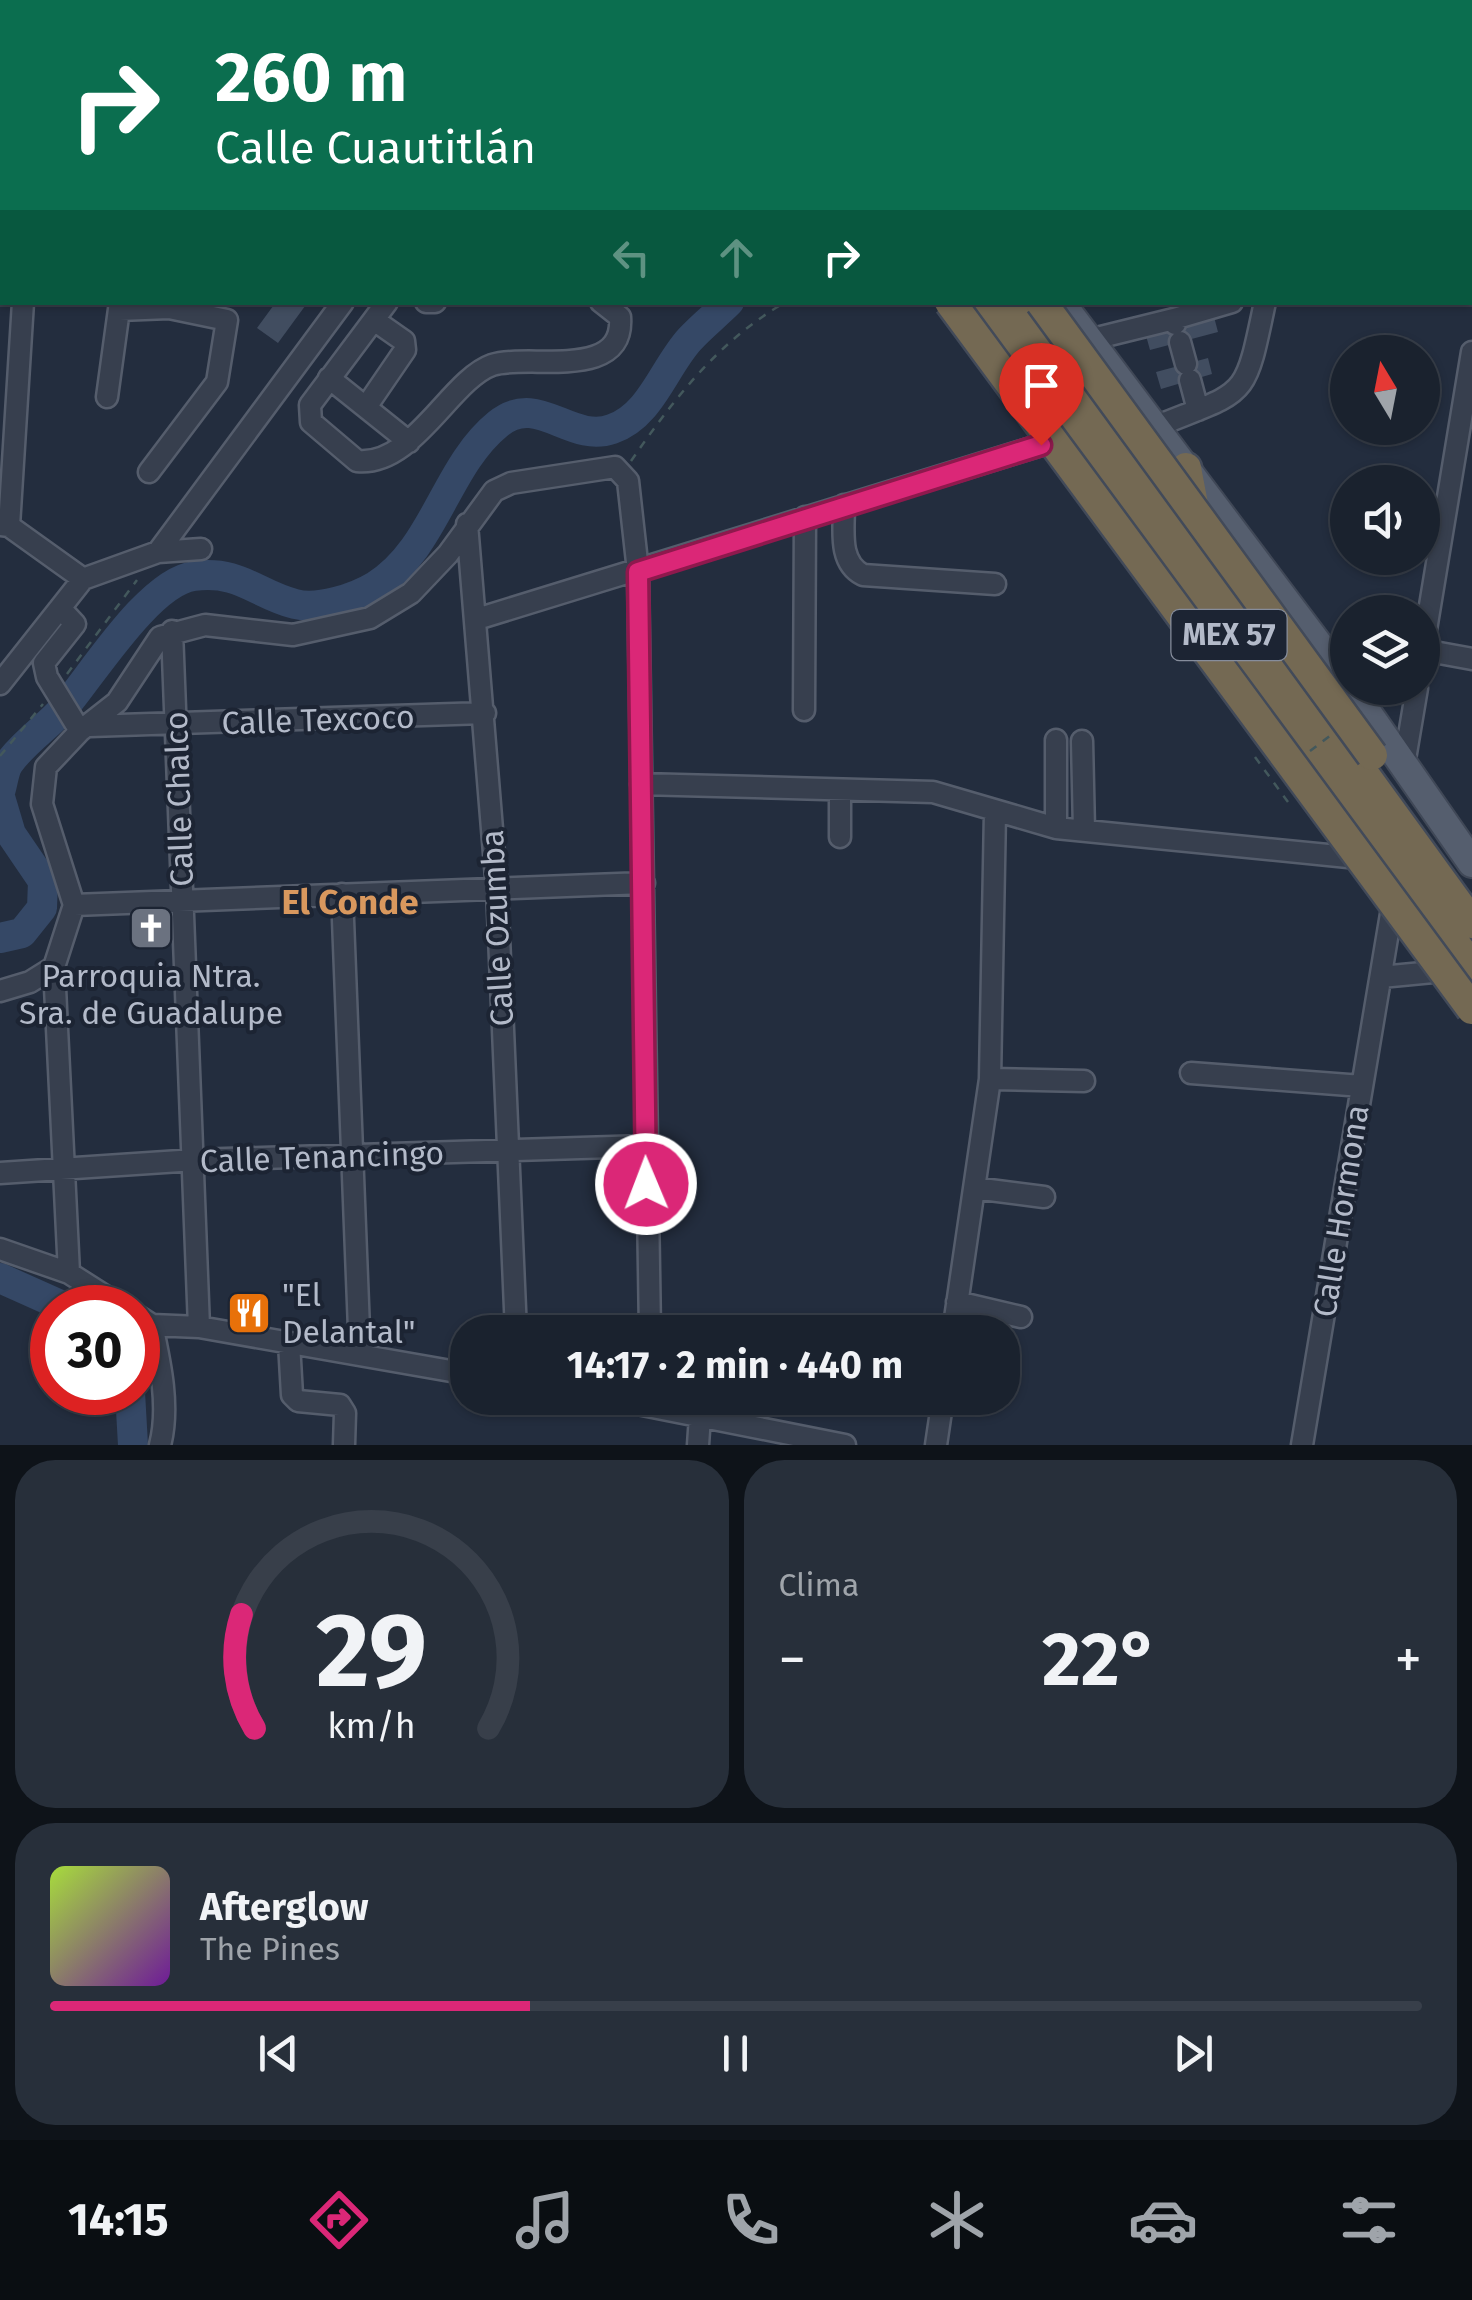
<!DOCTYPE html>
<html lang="es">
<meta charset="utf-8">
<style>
:root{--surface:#1a222e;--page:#272f3a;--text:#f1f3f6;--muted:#9fa4aa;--line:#383f4a;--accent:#db2777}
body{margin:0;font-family:"Fira Sans",sans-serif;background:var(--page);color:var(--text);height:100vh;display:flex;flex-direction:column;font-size:38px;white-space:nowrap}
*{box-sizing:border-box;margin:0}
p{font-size:32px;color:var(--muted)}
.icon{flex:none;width:55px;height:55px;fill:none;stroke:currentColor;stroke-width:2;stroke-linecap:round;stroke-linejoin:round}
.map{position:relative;height:1445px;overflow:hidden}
.details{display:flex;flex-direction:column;gap:15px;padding:15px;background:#0e1319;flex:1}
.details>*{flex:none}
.guide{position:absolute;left:0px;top:0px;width:1472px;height:305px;box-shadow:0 2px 8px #0004,0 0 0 2px var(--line);background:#0b6e4f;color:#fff;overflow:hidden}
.needle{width:65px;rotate:350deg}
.fabs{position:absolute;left:1330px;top:335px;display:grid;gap:20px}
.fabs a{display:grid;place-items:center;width:110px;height:110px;border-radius:50%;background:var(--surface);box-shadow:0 2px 8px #0004,0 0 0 2px var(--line);font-size:50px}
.speed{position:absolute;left:30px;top:1285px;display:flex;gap:20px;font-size:50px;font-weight:700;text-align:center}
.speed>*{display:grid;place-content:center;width:130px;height:130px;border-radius:50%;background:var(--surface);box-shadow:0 2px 8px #0004,0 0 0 2px var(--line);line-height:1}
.speed .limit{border:15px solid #d22;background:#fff;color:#111}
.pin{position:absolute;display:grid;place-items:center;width:85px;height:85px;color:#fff;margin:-102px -42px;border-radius:50% 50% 50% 0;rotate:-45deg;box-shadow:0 0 10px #0007}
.pin .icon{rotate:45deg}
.me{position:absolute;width:110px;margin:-55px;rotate:359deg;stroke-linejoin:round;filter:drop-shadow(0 0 8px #0008)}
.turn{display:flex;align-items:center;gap:35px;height:210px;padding:0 50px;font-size:45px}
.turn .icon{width:130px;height:130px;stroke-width:2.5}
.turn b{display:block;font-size:70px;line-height:85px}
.lanes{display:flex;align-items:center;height:95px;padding:0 50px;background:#0003;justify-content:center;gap:50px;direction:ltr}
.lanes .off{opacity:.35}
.big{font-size:75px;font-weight:700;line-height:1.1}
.details .widget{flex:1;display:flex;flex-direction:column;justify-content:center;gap:15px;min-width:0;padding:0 35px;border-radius:40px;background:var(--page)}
.details .dial{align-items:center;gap:0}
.dial svg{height:260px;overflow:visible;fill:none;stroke:var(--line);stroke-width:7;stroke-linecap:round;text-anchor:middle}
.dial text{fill:var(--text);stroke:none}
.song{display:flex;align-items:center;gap:30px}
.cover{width:120px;height:120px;border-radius:15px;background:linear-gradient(135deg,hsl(80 70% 55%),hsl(280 70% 35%))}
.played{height:10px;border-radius:5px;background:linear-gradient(90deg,var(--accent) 35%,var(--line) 35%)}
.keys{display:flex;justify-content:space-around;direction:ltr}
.heat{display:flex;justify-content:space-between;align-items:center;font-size:55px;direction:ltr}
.details .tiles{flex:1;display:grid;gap:15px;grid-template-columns:1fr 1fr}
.widget:last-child{grid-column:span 2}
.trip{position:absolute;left:450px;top:1315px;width:570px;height:100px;border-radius:40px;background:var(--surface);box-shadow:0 2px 8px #0004,0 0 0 2px var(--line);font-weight:700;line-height:100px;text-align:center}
.tab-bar{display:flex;height:160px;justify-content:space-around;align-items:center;background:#0a0e12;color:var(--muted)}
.tab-bar .icon{width:70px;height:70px}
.tab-bar .active{color:var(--accent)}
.tab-bar b{font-size:45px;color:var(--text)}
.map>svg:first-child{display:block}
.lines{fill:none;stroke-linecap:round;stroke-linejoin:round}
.river{stroke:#354866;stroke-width:30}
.building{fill:#414d60}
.minor-casing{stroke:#555d6c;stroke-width:25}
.major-casing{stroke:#404857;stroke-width:32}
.highway-casing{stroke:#424a59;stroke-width:35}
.path{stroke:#43585c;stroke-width:2.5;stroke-dasharray:8 8;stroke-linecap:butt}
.minor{stroke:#373f4e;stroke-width:20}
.major{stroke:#555e6e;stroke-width:28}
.highway{stroke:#746953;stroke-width:30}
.highway-bridge-casing{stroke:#424a59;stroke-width:35;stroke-linecap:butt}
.path-bridge{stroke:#43585c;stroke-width:2.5;stroke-dasharray:8 8;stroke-linecap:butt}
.highway-bridge{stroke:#746953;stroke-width:30}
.route-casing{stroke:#8e194d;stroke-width:25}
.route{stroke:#db2777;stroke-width:18}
.labels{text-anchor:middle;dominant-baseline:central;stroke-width:8;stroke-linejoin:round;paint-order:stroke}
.shield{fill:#1c2433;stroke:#868d9c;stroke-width:2.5}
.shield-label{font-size:30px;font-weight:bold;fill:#b3bac9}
.street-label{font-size:32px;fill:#b3bac9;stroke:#1c2433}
.poi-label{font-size:32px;fill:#b3bac9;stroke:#1c2433}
.neighbourhood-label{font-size:35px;font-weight:bold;fill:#d9985e;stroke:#1c2433}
</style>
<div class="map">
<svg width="1472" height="1445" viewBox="0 0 1472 1445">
<rect width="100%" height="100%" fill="#232d3e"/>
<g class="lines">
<!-- river -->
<path class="river" d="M0,792C3,783 4,770 9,763C23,743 47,727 63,709C92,675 149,582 194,576C240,570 256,594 295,604C318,610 355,598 375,586C435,549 445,467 498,424C538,391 570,444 612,429C651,416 664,367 690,339C702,326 716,315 729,302
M0,797L11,834L43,881L42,908L22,933L0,938
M0,1278L67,1308
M130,1392L133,1445"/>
</g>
<!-- building -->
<path class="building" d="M276,302H308L278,343L257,328Z
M1213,313L1218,332L1150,350L1145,332Z
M1208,358L1212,374L1161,389L1156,372Z
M170,914L171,942L132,943L131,915Z"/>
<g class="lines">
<!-- minor casing -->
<g class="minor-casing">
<path id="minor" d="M478,2V0
M566,2L568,0
M1363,2L1365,0
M0,286H2
M387,302L310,405L311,422L357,461C413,467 450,380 492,365C528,353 625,382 620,317L601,302
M426,302H435
M119,310L169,308L227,320L217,382L149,472
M1174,319L1232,302
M1089,340L1174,319L1175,324
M1180,342L1186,364
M329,378L409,442
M1190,380L1198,410
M107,397L120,302
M366,407L405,350L404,341L374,320
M1155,427C1248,389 1244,403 1265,302
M844,505C844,530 838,562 863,575L995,584
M467,524L497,890L516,1332
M0,525L9,526L83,579
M9,526L23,302
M158,552L201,549
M60,608L75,624L44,663L47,677L80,731
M477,619L1041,445
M172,631L199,1327
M1423,650L1472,659
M1422,654L1472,352
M0,684L83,579L158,552L343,302
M804,710L805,517
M90,726L485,713
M1056,740V828
M1082,741L1084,830
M1404,765L1417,688
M641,784L933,792L1056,828L1348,857
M840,790V837
M342,894L360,1355
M74,905L644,883
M54,967L69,1273
M1381,977L1433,972
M0,991L30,982L54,967L74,905L42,804L46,767L80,731L117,702L160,637L205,625L293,635L370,618L411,593L448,554L494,491L511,483L615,467L628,481L638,571L650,1332
M1191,1073L1362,1086
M990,1079L1084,1081
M0,1173L195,1160L645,1146
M974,1188L1044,1197
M0,1249L69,1273L124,1308
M957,1302L1021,1317
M138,1316L152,1325L199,1327L468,1374
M152,1325C160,1362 170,1407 160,1445
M953,1332L990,1079L995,812
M289,1343L292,1395L298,1401L340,1405L345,1413L344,1445
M607,1398L845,1445
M698,1445L700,1416
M936,1445L943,1398
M1302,1445L1391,914"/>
</g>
<!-- major casing -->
<g class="major-casing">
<path id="major" d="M1316,0L1323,2
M43,2V0
M1230,2L1239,0
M1470,48L1472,49
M0,116H2
M1060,302L1348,684
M1350,688L1472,863"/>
</g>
<!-- highway casing -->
<g class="highway-casing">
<path id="highway" d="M725,0L727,2
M764,0L766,2
M819,0L820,2
M986,302L1472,967
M1021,302L1472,923
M1186,468L1195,515"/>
</g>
<!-- path -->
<path class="path" d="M631,461C673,400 720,339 786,302
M67,674L137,580
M0,756L43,704
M1255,757L1288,802"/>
<!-- minor -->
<use href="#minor" class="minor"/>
<!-- major -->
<use href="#major" class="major"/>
<!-- highway -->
<use href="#highway" class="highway"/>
<!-- highway-bridge casing -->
<g class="highway-bridge-casing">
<path id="highway-bridge" d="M950,302L1472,1009
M1041,302L1372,755"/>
</g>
<!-- path-bridge -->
<path class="path-bridge" d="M1310,751L1331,735"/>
<!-- highway-bridge -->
<use href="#highway-bridge" class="highway-bridge"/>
</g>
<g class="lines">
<!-- route casing -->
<g class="route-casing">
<path id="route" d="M646,1184L638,572L1041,445"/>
</g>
<!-- route -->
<use href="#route" class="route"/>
</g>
<!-- icons -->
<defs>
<g id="church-square" transform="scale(2.25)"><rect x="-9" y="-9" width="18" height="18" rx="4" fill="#6b7280" stroke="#1c2433"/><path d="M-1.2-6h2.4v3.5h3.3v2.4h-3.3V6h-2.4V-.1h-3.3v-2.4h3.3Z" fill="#fff"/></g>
<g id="restaurant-square" transform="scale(2.25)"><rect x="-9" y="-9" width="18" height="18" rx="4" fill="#e8710a" stroke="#1c2433"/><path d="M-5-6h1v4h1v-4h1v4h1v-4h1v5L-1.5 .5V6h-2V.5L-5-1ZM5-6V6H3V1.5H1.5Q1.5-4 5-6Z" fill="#fff"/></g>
</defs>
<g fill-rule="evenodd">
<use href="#church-square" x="151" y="928"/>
<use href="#restaurant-square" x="249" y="1313"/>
</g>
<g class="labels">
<!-- shield labels -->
<rect class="shield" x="1171.5" y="610" width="115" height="50" rx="8"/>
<g class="shield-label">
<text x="1229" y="635">MEX 57</text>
</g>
<!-- street labels -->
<g class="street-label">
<text transform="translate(318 720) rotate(-2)">Calle Texcoco</text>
<text transform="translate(179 799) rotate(-92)">Calle Chalco</text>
<text transform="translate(497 928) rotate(-93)">Calle Ozumba</text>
<text transform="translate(322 1157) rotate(-2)">Calle Tenancingo</text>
<text transform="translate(1341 1211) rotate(-81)">Calle Hormona</text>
</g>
<!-- poi labels -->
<g class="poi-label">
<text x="151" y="976">Parroquia Ntra.<tspan x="151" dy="37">Sra. de Guadalupe</tspan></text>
<text x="282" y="1295" text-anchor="start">"El<tspan x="282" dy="37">Delantal"</tspan></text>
</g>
<!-- neighbourhood labels -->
<g class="neighbourhood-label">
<text x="350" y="902">El Conde</text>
</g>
</g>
</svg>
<div class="fabs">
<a><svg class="needle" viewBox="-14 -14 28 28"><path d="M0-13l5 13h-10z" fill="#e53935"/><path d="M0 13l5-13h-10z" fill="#9fa4aa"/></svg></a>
<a><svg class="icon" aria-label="sound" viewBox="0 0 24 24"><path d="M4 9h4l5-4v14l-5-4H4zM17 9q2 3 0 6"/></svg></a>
<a><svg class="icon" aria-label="layers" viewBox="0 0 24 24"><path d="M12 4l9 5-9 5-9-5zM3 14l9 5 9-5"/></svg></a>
</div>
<div class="speed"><div class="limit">30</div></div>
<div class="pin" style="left:1041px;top:445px;background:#d93025"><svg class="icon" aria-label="arrive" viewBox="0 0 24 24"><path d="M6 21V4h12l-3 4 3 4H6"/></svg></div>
<svg class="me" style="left:646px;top:1184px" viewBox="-20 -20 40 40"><circle r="17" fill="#db2777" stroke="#fff" stroke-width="3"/><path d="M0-11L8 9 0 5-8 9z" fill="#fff"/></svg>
<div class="trip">14:17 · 2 min · 440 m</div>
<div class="guide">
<div class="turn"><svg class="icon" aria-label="right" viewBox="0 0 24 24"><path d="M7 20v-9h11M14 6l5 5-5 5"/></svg><div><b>260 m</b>Calle Cuautitlán</div></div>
<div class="lanes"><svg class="icon off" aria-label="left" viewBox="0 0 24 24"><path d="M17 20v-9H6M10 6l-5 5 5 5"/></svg><svg class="icon off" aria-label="ahead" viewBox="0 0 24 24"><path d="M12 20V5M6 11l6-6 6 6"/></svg><svg class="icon" aria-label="right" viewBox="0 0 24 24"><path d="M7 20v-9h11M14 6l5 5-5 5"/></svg></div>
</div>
</div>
<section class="details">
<div class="tiles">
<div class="widget dial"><svg viewBox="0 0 100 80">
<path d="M14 69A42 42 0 1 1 86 69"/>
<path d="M14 69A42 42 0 0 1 10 34" stroke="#db2777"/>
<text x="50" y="56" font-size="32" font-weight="700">29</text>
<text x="50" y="72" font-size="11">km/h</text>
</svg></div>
<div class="widget"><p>Clima</p>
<div class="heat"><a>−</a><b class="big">22°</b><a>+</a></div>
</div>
<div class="widget">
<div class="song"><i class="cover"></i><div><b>Afterglow</b><p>The Pines</p></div></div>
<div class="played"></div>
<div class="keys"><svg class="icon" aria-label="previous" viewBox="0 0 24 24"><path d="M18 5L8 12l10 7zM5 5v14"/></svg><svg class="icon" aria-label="pause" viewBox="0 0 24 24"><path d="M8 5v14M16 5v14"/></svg><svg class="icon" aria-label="next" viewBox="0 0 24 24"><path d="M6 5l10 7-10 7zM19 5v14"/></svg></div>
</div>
</div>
</section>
<nav class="tab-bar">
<b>14:15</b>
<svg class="icon active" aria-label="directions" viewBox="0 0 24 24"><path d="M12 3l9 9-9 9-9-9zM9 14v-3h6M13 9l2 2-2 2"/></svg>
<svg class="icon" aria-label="music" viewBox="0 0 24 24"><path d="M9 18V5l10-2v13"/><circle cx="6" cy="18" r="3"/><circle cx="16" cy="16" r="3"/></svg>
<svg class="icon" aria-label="phone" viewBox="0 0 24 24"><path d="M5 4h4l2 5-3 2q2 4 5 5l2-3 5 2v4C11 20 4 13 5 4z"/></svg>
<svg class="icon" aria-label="climate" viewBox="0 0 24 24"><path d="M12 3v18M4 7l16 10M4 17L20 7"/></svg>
<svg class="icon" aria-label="car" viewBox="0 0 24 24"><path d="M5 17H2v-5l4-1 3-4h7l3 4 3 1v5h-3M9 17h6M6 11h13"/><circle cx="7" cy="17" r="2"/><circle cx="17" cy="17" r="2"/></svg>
<svg class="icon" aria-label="filters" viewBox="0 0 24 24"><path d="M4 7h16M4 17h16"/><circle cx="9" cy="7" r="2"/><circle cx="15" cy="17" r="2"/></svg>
</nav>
